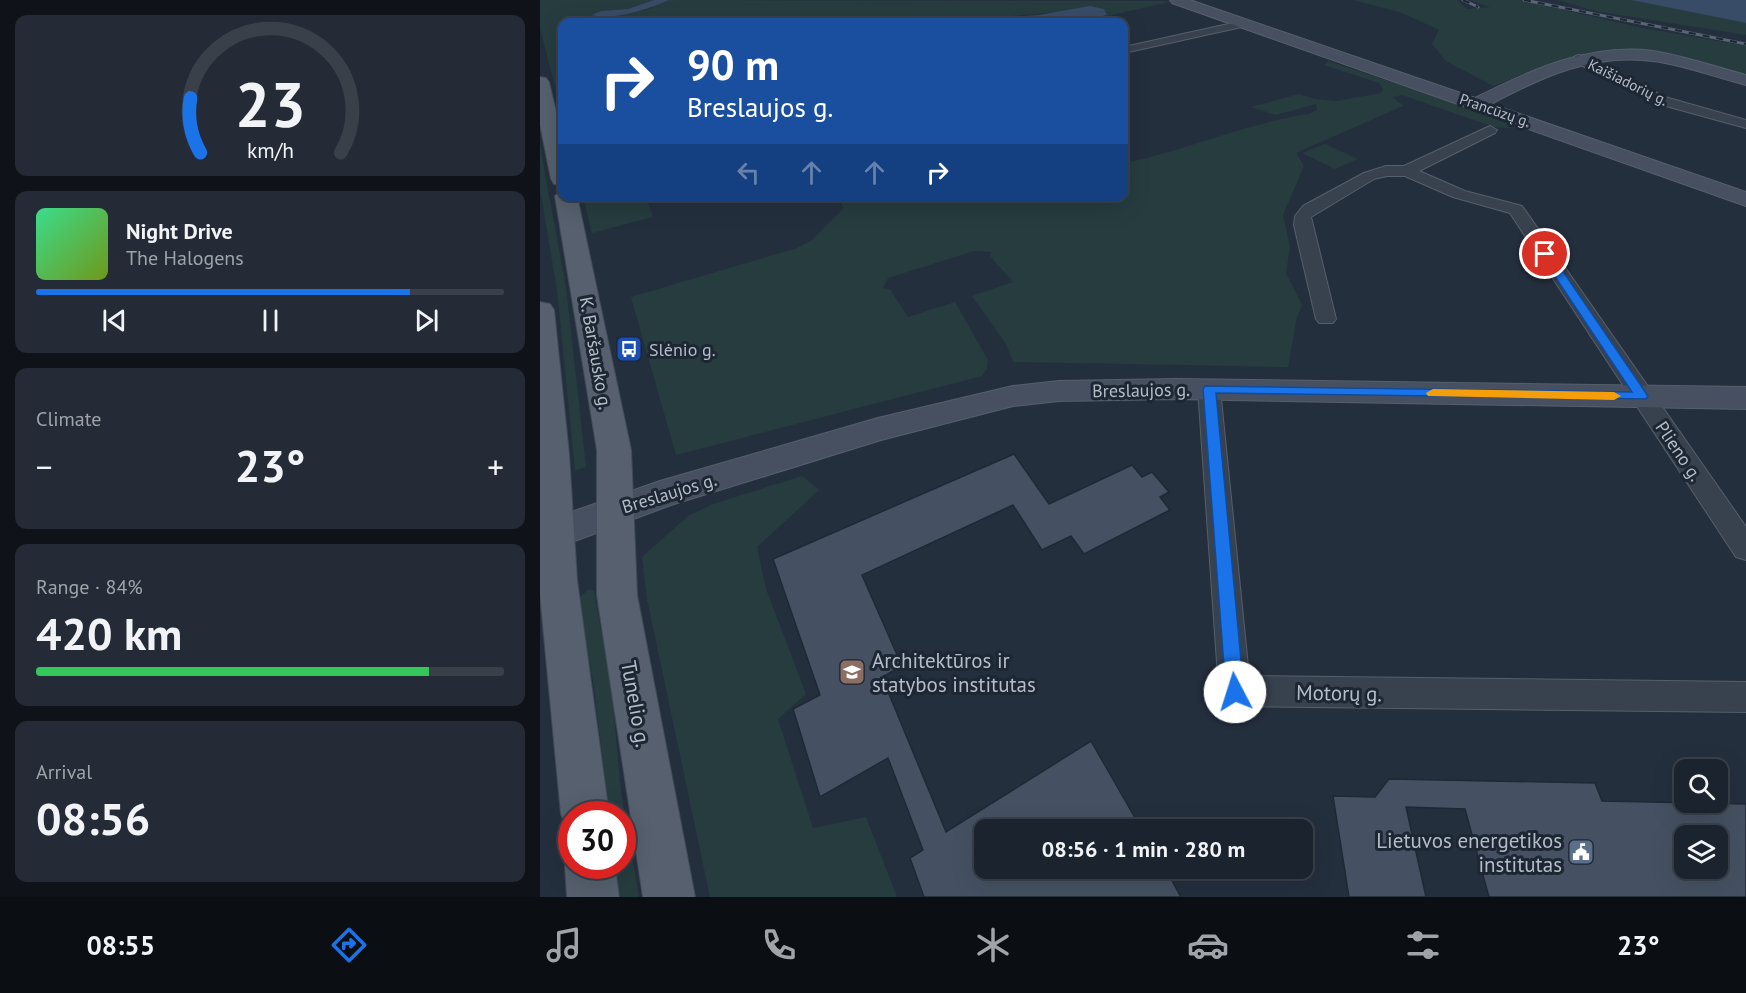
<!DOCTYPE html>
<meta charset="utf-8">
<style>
:root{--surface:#1b232e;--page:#242b36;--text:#f1f3f6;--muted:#a0a4aa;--line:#39404a;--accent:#1a73e8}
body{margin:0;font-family:"PT Sans",sans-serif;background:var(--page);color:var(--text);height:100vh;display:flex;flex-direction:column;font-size:22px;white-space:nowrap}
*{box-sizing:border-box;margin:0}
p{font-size:20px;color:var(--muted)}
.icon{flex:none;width:33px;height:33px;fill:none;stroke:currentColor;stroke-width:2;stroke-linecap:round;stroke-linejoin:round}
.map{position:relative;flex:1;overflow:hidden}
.side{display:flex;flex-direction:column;gap:15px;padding:15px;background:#0f1319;width:540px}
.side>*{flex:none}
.top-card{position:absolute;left:18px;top:18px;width:570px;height:183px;border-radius:12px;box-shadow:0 6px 24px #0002,0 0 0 2px var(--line);background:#1a4fa0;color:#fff;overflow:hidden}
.controls{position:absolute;left:1134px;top:759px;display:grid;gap:12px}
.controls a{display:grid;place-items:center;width:54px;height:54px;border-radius:12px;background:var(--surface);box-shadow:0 6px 24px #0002,0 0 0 2px var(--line);font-size:30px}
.speed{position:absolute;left:18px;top:801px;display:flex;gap:12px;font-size:30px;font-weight:700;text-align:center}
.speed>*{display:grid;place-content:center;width:78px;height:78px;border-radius:50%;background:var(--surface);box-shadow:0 6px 24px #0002,0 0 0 2px var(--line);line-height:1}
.speed .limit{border:9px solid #d22;background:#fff;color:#111}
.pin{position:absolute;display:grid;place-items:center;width:51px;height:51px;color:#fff;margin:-26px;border:3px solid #fff;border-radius:50%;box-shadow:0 2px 6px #0007}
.me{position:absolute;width:66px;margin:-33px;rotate:355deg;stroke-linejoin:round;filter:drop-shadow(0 0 4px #0008)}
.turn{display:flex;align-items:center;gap:21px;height:126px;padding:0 30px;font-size:27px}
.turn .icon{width:78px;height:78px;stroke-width:2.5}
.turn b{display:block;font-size:42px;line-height:51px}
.lanes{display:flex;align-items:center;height:57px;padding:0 30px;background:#0003;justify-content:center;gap:30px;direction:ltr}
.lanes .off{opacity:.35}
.big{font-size:45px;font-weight:800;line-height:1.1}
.side .widget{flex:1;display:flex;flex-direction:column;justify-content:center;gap:9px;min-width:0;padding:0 21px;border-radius:12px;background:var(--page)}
.side .dial{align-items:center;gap:0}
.dial svg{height:156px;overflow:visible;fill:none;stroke:var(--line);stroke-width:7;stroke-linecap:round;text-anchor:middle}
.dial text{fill:var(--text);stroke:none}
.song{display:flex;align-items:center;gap:18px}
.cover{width:72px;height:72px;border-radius:9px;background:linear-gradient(135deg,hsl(150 70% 55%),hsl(80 70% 35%))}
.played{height:6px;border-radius:3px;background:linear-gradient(90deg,var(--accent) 80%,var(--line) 80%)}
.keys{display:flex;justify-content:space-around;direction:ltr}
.heat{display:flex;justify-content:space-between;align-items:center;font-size:33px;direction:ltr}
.charge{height:9px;border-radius:4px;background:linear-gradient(90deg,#34c759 84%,var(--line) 0)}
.trip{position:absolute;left:434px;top:819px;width:339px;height:60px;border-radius:12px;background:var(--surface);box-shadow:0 6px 24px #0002,0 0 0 2px var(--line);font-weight:800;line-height:60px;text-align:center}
.dock{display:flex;height:96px;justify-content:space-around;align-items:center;background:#0b0e12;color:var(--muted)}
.dock .icon{width:42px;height:42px}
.dock .selected{color:var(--accent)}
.dock b{font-size:27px;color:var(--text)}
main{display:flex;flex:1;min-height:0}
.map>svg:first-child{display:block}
.green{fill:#263c3f}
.water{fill:#394c67}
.building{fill:#455162;stroke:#1f2835;stroke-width:1.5;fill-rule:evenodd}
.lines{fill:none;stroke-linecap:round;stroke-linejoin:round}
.street-casing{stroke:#565f6c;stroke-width:2}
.secondary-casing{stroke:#565f6c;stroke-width:2}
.primary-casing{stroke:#414a57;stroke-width:2}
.street{fill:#38414e;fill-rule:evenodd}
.secondary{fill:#465061;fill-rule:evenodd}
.primary{fill:#56606e;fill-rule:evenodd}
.rail-casing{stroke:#5a6575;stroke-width:3}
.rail{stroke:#1d2633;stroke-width:2;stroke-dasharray:7;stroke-linecap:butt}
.route{fill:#1a73e8;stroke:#114b97;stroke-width:1.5}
.slow{fill:#f59e0b}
.labels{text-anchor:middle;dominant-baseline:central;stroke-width:6;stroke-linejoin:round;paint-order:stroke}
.far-street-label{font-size:15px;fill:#b4bcc9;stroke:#1d2633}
.poi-label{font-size:18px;fill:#b4bcc9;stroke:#1d2633;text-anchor:start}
.street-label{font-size:18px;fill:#b4bcc9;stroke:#1d2633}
.near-poi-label{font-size:21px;fill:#b4bcc9;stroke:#1d2633;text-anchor:start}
.near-street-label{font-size:21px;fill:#b4bcc9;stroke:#1d2633}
</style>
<main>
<section class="side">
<div class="widget dial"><svg viewBox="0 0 100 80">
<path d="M14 69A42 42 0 1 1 86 69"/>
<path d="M14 69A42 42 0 0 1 9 41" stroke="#1a73e8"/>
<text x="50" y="56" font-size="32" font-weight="700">23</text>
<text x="50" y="72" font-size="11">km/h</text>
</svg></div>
<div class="widget">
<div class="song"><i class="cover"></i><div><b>Night Drive</b><p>The Halogens</p></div></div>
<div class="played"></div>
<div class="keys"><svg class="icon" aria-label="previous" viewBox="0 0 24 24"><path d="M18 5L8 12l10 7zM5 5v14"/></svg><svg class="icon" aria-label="pause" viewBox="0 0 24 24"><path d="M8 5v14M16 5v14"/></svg><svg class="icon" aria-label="next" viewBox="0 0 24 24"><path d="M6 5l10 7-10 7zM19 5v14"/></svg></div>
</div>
<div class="widget"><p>Climate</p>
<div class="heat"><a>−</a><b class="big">23°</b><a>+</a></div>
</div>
<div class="widget"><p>Range · 84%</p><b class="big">420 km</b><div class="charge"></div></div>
<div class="widget"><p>Arrival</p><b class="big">08:56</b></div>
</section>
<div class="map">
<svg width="1206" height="897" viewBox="0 0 1206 897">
<rect width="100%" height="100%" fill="#242f3e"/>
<!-- green -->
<path class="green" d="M0,0H114L88,9L61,11L62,17L108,9L129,0L634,1L563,17L567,15L510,13L419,20L368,19L344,22H22V114L0,28Z
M814,0H917L927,9L950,7L929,0H980L1103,28L1206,46V75L1078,50C1033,52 995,70 953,86L906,61L892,44L899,30L862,13Z
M1018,0H1091L1206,23V35L1055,11Z
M788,61L982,125L984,129L954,127L862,95L853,97L863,106L756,153L764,166L743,215L750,247L746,273L762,305L757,317L748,367L473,362L466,344L432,296L473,282L450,256L452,252L434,251L348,278L343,288L350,289L368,317L415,302L448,360L447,369L442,376L136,455L91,297L257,248L272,240L304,208L300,201L319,197L584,196V163C646,151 705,123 769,114L777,110L776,104L736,115L711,107L759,94L775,99L796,101L841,93L843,89L839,83L784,65Z
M785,144L818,159L795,169L762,153Z
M0,146L26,287L46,467L35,471L17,290L0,189Z
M43,197H106L113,217L52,233Z
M262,476L279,490L217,547L226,589L266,694L238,719L273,828L326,817L357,897H170L107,599L102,557L148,516L173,504Z
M49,589L54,591L72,692L81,792L99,897H80L76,866H82V814H69L54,687L38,599Z"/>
<!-- water -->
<path class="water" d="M114,0H129C110,9 71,21 52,15L61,11L88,9Z
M1091,0H1206V23Z
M550,6L564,9L567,15L534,22H344L368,19L414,21L499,15Z"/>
<!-- building -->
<path class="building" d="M474,454L509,504L592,465L602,477L612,472L629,492L620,497L630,510L544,554L531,536L502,550L473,505L322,575L362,666L342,677L406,832L551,741L602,830H444V868H625L641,897H384L370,858L383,850L348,758L280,797L253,709L280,695L233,559Z
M849,779L1055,783L1062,801L1206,804V897H949L925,809L866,807L886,897H809L793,796L835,797ZM1144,836H1178V868H1144Z"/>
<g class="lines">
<!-- street casing -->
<g class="street-casing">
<path id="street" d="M702,21L706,22V26L584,53V47Z
M1039,55L1125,97L1206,120V128L1115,103L1035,62V56Z
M950,126L957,130L955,133L879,171L925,191L982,206L1206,527V560L1196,557L970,213L913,197L865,176H847L834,179L771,217L796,319L793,323H779L776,319L754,225L755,216L763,206L824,173L846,166H864Z
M669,382L677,384L680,389L709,676L1206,682V712L695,706L684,702L679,691L658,389L661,384Z"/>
</g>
<!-- secondary casing -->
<g class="secondary-casing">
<path id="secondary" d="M630,0H650L935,98C990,70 1049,43 1113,51C1145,56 1175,67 1206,75V85C1175,77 1144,65 1113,61C1053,53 1002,77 951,104L1206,192V206L632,3Z
M637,379L1206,387V409L637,399L519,401L473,406L341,440L131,505L16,548L3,544C0,536 0,530 3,522L120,481L338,418L473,386L519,381Z"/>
</g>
<!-- primary casing -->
<g class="primary-casing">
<path id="primary" d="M0,77L6,78L9,82L22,138V185L14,184L11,179L0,124Z
M22,190V196H37L91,450L97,595L155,897H103L57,595V450L15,196Z
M0,302L10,304L14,310L29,454L37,580L69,814H32V833L28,831L21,814L0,594Z
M32,849V866H75L79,897H27L25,866Z"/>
</g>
<!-- street -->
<use href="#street" class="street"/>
<!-- secondary -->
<use href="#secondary" class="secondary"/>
<!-- primary -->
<use href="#primary" class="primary"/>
<!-- rail casing -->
<g class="rail-casing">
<path id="rail" d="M923,0L938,7
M984,0L1206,44"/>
</g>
<!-- rail -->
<use href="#rail" class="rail"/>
</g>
<!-- route -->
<path class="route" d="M1002,251H1009L1106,393L1108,396L1106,399L676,393L704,692L702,698L695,700L689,698L686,692L663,389L665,386L1092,392L1000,254Z"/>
<!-- slow -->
<path class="slow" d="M893,389L1074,392L1081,396L1074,400L888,396L886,393Z"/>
<!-- icons -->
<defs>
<g id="bus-square" transform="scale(1.35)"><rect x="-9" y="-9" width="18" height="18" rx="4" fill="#1a4fb4" stroke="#1d2633"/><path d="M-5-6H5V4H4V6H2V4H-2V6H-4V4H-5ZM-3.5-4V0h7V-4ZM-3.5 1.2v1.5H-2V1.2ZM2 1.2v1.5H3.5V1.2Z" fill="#fff"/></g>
<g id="university-square" transform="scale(1.35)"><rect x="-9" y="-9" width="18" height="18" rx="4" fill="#8d6e63" stroke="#1d2633"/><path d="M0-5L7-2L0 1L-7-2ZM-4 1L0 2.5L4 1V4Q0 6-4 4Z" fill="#fff"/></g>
<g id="civic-square" transform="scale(1.35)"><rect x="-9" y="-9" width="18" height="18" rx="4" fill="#5c6f8a" stroke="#1d2633"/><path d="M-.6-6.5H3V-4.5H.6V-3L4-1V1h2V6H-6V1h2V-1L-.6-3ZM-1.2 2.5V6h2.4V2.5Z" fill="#fff"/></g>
</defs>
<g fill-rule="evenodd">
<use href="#bus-square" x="89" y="349"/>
<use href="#university-square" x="312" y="672"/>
<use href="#civic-square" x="1041" y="852"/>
</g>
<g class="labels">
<!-- far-street labels -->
<g class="far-street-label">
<text transform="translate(1088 82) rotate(26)">Kaišiadorių g.</text>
<text transform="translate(955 110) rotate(19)">Prancūzų g.</text>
</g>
<!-- poi labels -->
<g class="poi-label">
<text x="109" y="349">Slėnio g.</text>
</g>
<!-- street labels -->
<g class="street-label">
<text transform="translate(56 353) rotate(80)">K. Baršausko g.</text>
<text transform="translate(601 390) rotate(-1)">Breslaujos g.</text>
<text transform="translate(1139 451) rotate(56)">Plieno g.</text>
<text transform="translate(129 493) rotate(-17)">Breslaujos g.</text>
</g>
<!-- near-poi labels -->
<g class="near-poi-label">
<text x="332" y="660">Architektūros ir<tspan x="332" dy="24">statybos institutas</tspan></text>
<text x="1022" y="840" text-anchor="end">Lietuvos energetikos<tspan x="1022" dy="24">institutas</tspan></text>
</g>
<!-- near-street labels -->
<g class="near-street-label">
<text transform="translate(799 693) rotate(1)">Motorų g.</text>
<text transform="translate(96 704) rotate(80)">Tunelio g.</text>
</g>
</g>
</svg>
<div class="controls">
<a><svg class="icon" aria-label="search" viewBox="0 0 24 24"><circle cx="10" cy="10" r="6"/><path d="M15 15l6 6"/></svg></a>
<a><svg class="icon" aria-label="layers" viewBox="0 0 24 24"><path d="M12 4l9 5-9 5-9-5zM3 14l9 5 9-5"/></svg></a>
</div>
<div class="speed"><div class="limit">30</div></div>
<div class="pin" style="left:1005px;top:254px;background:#d93025"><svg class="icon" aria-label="arrive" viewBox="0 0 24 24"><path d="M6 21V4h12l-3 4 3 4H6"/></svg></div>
<svg class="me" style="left:695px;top:692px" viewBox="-20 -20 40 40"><circle r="19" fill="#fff"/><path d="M0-13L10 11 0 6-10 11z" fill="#1a73e8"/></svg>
<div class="trip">08:56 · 1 min · 280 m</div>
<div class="top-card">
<div class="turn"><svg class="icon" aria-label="right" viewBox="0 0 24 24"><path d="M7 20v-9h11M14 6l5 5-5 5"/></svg><div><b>90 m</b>Breslaujos g.</div></div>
<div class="lanes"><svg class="icon off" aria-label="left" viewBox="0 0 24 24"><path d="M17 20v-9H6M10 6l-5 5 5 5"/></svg><svg class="icon off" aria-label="ahead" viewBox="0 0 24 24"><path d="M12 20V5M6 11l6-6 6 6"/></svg><svg class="icon off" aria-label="ahead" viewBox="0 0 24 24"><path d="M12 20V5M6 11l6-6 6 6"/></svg><svg class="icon" aria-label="right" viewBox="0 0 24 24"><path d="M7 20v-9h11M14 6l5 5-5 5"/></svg></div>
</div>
</div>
</main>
<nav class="dock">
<b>08:55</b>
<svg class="icon selected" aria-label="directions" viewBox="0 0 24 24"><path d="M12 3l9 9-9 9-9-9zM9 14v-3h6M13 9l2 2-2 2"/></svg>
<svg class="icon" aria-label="music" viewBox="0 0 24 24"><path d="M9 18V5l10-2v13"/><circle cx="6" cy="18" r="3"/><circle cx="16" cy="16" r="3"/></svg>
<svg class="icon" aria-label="phone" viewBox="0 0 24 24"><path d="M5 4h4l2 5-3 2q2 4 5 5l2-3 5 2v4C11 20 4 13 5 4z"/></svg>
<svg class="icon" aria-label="climate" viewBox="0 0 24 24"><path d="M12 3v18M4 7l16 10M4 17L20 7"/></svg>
<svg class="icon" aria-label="car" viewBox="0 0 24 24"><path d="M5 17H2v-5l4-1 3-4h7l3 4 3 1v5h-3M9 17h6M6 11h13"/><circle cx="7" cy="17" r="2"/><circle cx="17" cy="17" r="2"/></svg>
<svg class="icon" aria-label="filters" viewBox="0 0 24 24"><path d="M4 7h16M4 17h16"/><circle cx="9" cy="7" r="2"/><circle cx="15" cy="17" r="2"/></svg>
<b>23°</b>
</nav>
